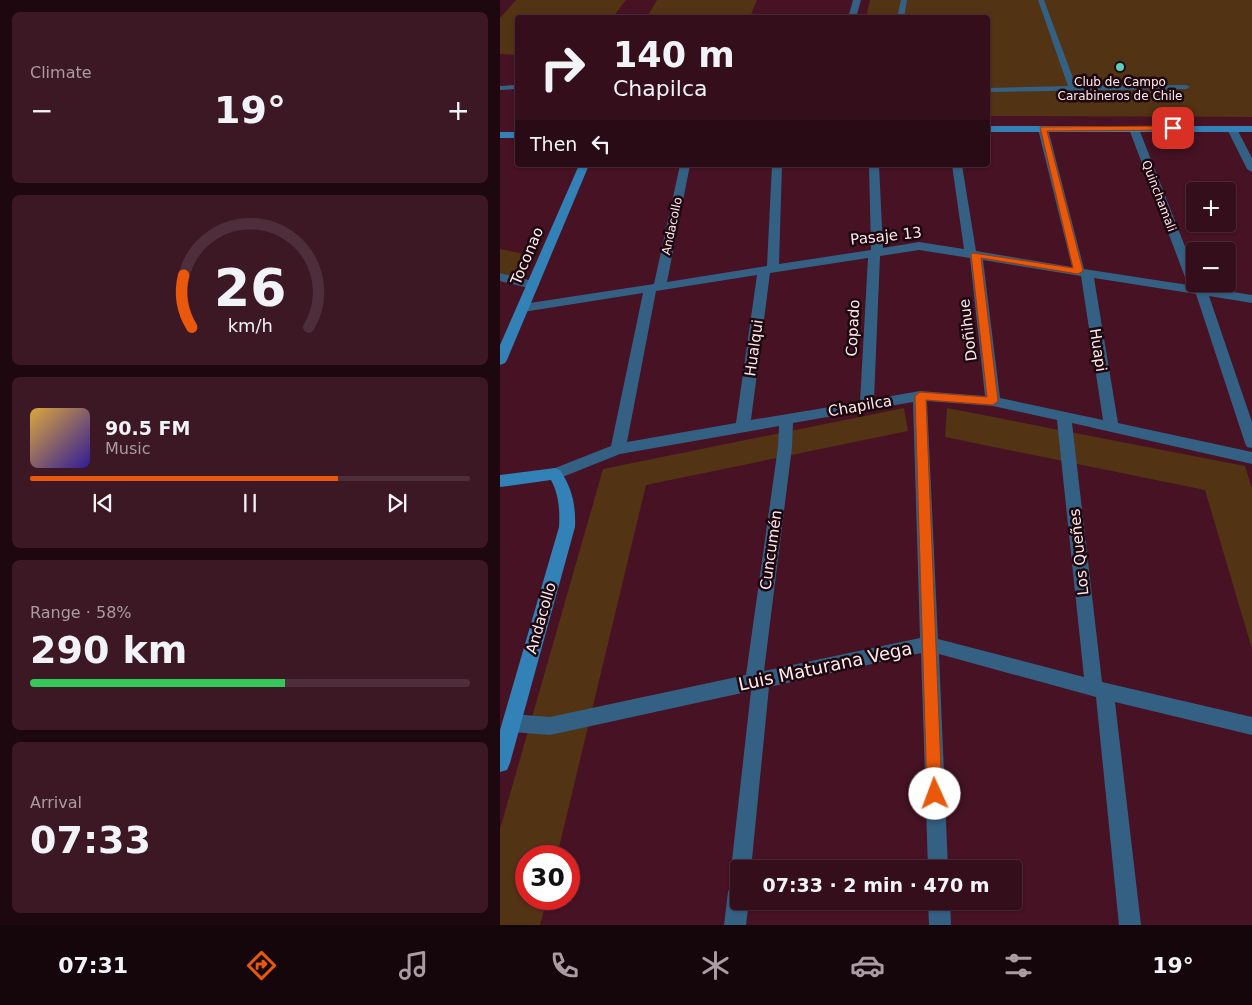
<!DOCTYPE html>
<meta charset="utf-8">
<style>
:root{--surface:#340e1b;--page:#3c1724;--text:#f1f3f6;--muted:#a99ca3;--line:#4e2e3a;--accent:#ea580c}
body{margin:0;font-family:"DejaVu Sans",sans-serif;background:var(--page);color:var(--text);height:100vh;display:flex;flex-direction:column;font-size:19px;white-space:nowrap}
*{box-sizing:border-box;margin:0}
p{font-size:16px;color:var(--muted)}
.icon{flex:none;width:28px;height:28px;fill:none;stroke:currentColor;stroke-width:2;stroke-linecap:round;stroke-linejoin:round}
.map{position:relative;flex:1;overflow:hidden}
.drawer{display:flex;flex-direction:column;gap:12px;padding:12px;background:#1d080f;width:500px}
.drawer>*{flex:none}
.guide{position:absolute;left:15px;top:15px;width:475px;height:152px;border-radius:5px;box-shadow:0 1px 4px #0004,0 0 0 1px var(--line);background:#340e1b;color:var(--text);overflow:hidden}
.fabs{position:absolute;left:686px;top:182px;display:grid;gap:10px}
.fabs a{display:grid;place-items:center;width:50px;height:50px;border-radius:5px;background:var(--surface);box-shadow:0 1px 4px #0004,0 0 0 1px var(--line);font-size:25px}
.speed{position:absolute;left:15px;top:845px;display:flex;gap:10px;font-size:25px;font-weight:700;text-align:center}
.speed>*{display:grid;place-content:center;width:65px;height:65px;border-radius:50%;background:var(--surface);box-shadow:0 1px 4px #0004,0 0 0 1px var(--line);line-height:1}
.speed .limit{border:8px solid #d22;background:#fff;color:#111}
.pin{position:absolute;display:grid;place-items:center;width:42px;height:42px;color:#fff;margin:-21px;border-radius:10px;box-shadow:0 2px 8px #0006}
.me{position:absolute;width:55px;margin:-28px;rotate:358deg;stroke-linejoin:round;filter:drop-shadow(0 0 4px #0008)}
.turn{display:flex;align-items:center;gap:18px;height:105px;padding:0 15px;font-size:22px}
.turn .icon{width:65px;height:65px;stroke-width:2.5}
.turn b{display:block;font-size:35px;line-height:42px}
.then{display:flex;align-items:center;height:48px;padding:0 15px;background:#0003;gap:10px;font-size:19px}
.big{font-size:38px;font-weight:600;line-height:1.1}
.drawer .card{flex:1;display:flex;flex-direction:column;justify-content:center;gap:8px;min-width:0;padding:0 18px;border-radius:8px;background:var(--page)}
.drawer .dial{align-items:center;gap:0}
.dial svg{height:130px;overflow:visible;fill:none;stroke:var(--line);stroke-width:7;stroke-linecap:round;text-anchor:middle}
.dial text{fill:var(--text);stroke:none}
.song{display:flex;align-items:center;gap:15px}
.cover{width:60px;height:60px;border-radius:8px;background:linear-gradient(135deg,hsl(40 70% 55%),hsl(250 70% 35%))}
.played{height:5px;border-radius:2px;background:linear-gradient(90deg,var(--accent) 70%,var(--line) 70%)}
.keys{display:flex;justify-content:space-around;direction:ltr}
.heat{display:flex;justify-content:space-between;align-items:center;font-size:28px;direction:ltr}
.charge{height:8px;border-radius:4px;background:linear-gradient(90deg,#34c759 58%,var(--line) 0)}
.trip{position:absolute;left:230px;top:860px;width:292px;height:50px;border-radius:5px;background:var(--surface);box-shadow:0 1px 4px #0004,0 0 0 1px var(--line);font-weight:600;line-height:50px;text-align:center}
.dock{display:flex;height:80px;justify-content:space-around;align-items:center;background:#15060b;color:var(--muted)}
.dock .icon{width:35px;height:35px}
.dock .selected{color:var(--accent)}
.dock b{font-size:22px;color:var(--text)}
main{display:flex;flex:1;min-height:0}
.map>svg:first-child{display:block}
.green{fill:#523314}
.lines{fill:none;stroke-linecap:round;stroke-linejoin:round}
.lane{fill:#346183;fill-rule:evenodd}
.street{fill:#346183;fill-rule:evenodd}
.secondary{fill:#3281b7;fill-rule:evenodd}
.route{fill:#ea580c;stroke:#983908}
.poi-dot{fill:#5acebd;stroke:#1e080f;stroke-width:2}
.labels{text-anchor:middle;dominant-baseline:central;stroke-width:5;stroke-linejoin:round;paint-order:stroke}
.far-poi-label{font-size:12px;fill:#fee9ed;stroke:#1e080f}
.far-street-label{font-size:12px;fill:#fee9ed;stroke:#1e080f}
.street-label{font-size:15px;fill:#fee9ed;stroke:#1e080f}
.near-street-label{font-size:18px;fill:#fee9ed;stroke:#1e080f}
</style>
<main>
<section class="drawer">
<div class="card"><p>Climate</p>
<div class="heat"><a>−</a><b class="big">19°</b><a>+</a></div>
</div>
<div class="card dial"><svg viewBox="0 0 100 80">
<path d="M14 69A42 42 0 1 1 86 69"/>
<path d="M14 69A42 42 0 0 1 9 37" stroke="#ea580c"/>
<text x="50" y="56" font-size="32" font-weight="700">26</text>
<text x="50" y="72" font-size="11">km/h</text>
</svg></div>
<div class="card">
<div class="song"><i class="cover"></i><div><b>90.5 FM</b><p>Music</p></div></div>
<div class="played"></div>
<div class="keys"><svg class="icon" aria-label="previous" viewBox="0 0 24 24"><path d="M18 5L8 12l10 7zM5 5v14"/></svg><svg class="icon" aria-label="pause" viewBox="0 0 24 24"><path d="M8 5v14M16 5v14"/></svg><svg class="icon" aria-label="next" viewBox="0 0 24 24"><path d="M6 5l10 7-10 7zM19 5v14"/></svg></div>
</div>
<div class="card"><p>Range · 58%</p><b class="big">290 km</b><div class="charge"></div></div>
<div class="card"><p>Arrival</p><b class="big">07:33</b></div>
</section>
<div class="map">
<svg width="752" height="925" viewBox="0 0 752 925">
<rect width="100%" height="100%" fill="#461224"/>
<!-- green -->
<path class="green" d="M16,0H126L113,17L18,18L17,55L0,54V18Z
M157,0H257L250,17H147Z
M370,0H752V117L488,116V18H366Z
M0,249L29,255L20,278L0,273Z
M404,408L408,431L146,485L57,856H26V899H47L40,925H0V829L103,469Z
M447,408L745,466L752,488V649L705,490L445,437Z"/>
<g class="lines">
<!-- lane -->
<path class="lane" d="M401,0H407L404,18H397Z
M538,0H544L576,86L686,85L690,87L686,89L488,92V88L568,86Z
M16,85V89L0,90V86Z"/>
<!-- street -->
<path class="street" d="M353,0H361L356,18H348Z
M543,126L548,129L584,269L688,285L629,129L634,126L639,129L695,272V284H700L701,287L752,295V303L709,296L752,422V448L747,447L745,443L696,294L594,278L618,423L752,452V464L572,423L602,682L752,717V735L615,702L641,925H619L596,697L439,654L448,869H428L421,653L269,687L251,869H239V879L234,876L231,869L251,691L50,735L12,732L5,729L3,723L5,717L12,714L50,717L246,675L278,447L279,426L120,454L55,480L50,478L47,474L50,470L111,446L143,293L23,312L17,308L23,304L154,284L180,165H190L167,282L267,266L272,165H282L279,264L371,250L369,165H379L383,248L419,242L464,249L452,165H462L476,251L572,267L538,129ZM419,250L470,258L485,396L420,391L374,399L380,256ZM368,258L360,402L251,420L270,273ZM483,260L581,276L603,420L500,398ZM257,275L236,423L127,442L156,291ZM427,401L493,406L557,420L584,677L438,639ZM413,402L420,638L264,671L292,447L293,423Z
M732,126L737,129L752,158V172L747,169L727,129Z
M0,273L37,282L39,285L33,289L0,281Z
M239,881V901H249L246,925H224L228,892L231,884Z
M428,901H450L451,925H429Z"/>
<!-- secondary -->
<path class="secondary" d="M488,126H752V132H488Z
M0,132H18V138H0Z
M79,165H89L7,360L5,363L0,365V345Z
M55,468L60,470C72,488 76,505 75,527L10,763L7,770L0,772V730L59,527C60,510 59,495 51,480L0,487V475Z"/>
</g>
<!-- route -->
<path class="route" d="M673,126L676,127V130L547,131L583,271L578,274L481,258L498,401L493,405L426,400L442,794L440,799L435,801L429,799L427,794L415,396L420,392L487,397L471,254L473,253L573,268L540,127Z"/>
<!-- markers -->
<circle class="poi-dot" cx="620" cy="67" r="5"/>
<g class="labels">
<!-- far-poi labels -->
<g class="far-poi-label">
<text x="620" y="82">Club de Campo<tspan x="620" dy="14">Carabineros de Chile</tspan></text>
</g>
<!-- far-street labels -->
<g class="far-street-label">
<text transform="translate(659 196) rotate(69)">Quinchamali</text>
<text transform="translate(172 226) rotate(-78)">Andacollo</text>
</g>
<!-- street labels -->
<g class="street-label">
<text transform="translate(386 236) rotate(-6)">Pasaje 13</text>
<text transform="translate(27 256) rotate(-67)">Toconao</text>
<text transform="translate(353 328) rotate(-87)">Copado</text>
<text transform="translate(468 330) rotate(-97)">Doñihue</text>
<text transform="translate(254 348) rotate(-82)">Hualqui</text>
<text transform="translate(598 350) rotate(81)">Huapi</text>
<text transform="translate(360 406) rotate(-10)">Chapilca</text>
<text transform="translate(271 550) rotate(-82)">Cuncumén</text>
<text transform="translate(579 552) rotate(-96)">Los Queñes</text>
<text transform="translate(41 618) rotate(-74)">Andacollo</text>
</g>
<!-- near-street labels -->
<g class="near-street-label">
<text transform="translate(325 666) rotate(-12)">Luis Maturana Vega</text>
</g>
</g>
</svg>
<div class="fabs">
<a>+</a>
<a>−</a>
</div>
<div class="speed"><div class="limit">30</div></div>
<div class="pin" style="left:673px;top:128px;background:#d93025"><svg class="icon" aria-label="arrive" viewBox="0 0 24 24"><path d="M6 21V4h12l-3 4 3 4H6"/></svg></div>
<svg class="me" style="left:435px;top:794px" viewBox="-20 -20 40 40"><circle r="19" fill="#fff"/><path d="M0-13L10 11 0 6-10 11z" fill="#ea580c"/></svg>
<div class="trip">07:33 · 2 min · 470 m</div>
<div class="guide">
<div class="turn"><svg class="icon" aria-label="right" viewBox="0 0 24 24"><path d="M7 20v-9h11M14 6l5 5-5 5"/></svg><div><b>140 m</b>Chapilca</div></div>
<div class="then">Then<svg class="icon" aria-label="left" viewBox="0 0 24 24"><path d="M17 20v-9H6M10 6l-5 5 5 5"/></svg></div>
</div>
</div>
</main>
<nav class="dock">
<b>07:31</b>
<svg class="icon selected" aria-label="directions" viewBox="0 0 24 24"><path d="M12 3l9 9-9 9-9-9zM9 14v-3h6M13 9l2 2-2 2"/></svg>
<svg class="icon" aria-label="music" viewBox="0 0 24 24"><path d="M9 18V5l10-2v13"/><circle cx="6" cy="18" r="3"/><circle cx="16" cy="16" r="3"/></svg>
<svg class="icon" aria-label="phone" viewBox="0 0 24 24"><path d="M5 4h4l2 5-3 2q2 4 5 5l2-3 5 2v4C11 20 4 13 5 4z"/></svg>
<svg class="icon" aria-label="climate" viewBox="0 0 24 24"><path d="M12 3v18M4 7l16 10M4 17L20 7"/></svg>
<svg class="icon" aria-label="car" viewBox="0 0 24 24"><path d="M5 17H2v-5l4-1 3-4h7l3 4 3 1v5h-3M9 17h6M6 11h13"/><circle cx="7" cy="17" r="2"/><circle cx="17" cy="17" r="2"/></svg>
<svg class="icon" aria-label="filters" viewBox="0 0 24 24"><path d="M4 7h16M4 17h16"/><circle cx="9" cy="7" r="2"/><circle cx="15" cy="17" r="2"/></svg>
<b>19°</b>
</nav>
